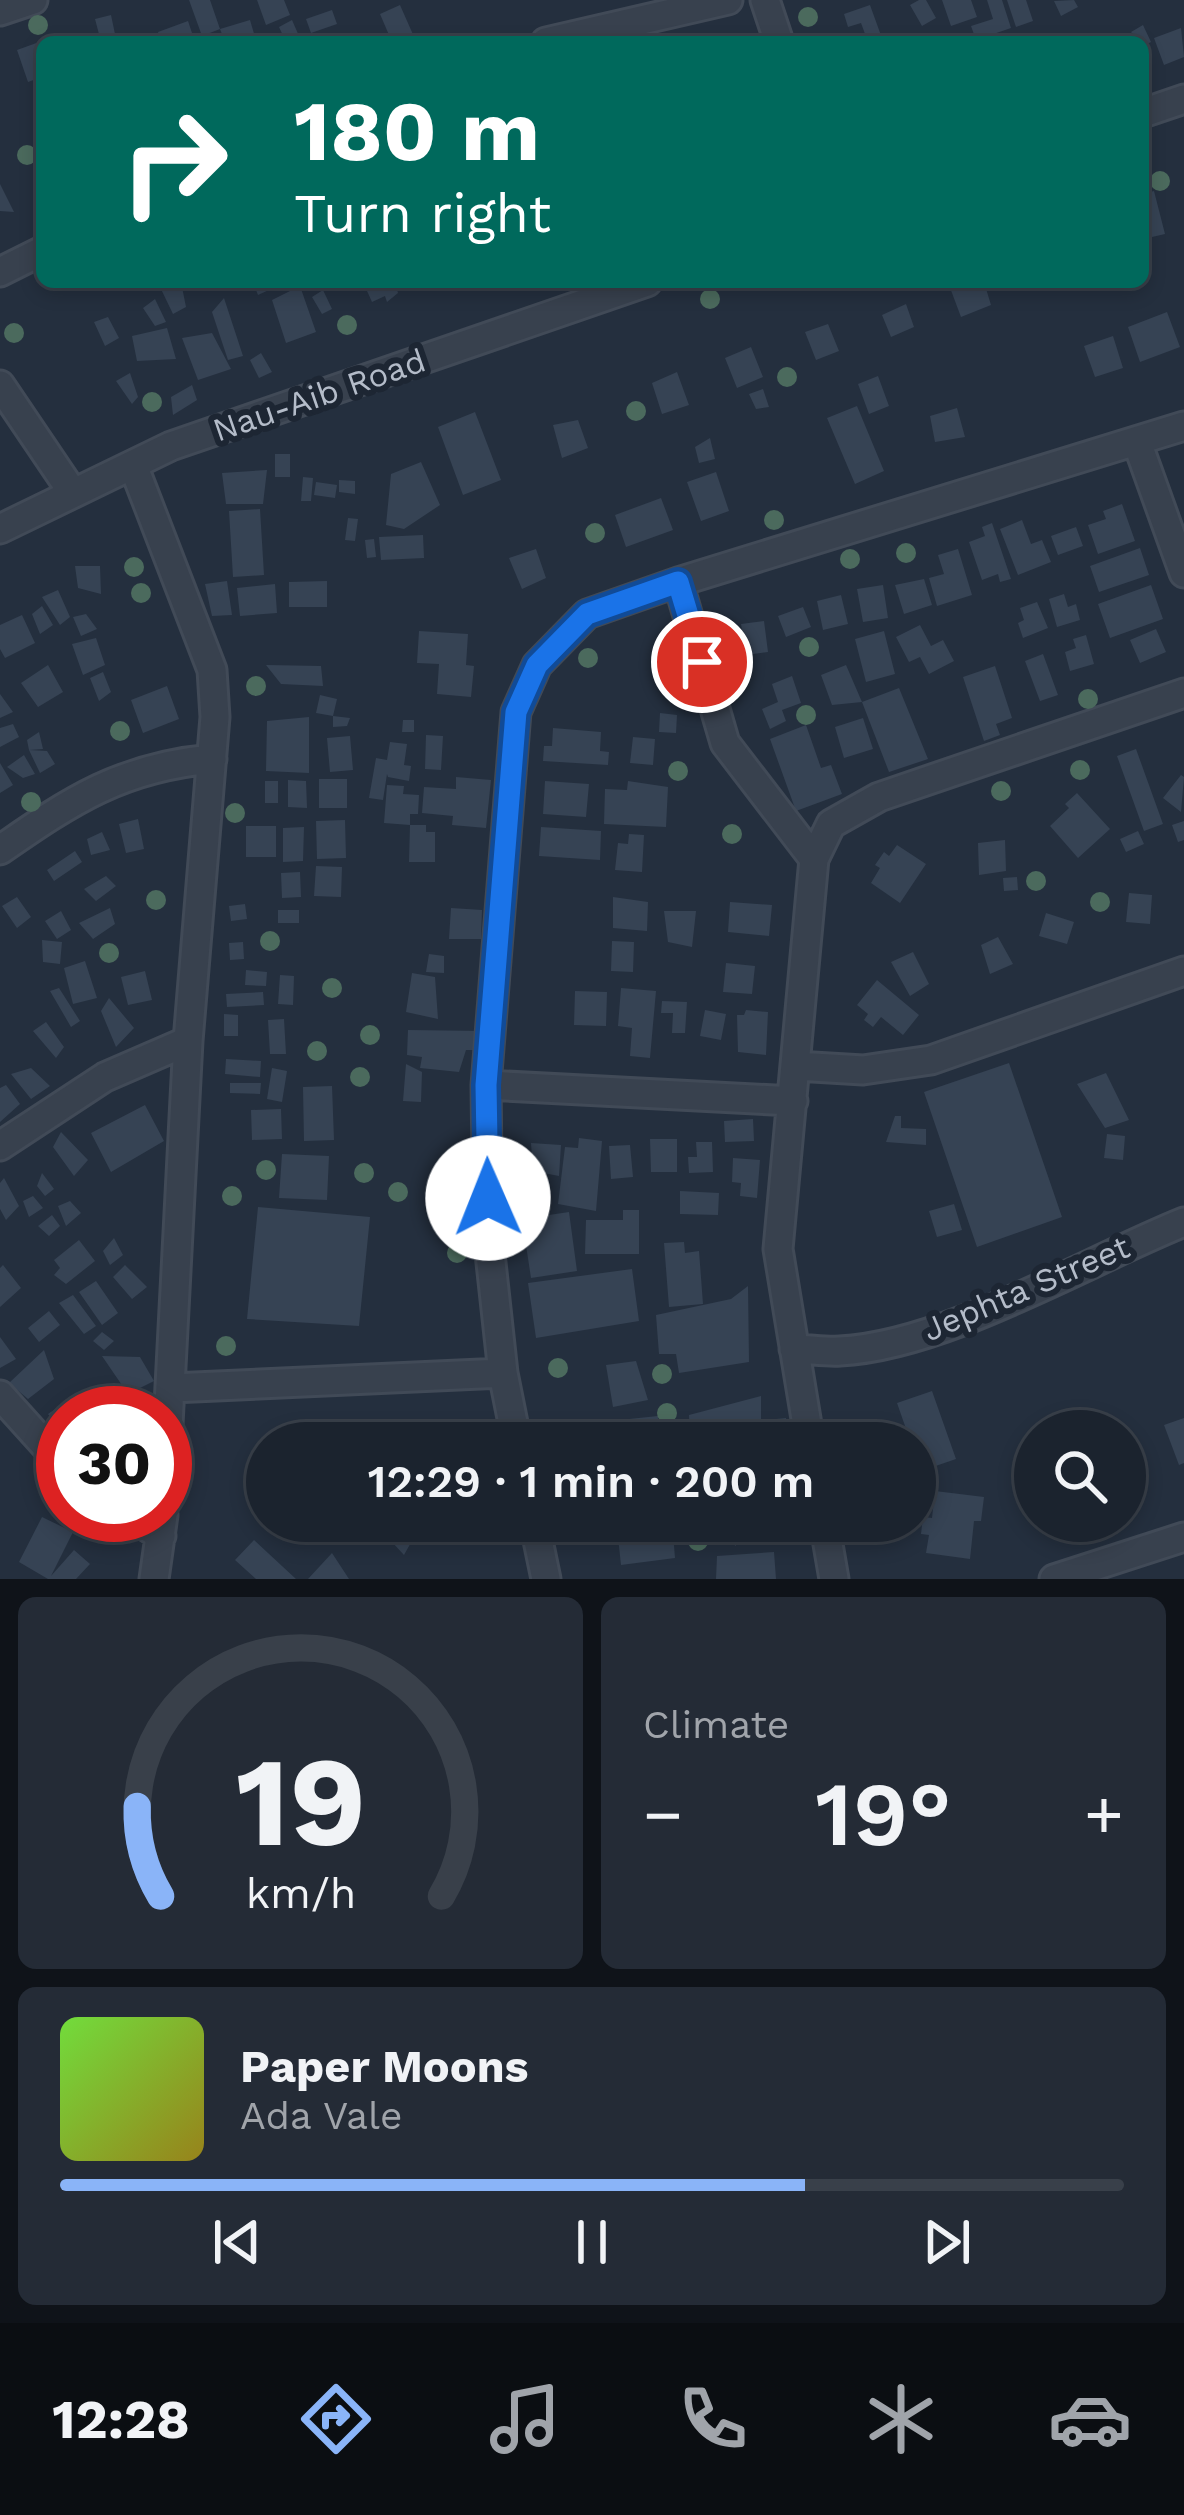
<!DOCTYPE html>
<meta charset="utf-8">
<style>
:root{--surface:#1b232e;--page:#242b36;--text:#f1f3f6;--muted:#a0a4aa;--line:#39404a;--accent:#8ab4f8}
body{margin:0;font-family:"Work Sans",sans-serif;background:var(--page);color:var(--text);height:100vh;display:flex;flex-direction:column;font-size:45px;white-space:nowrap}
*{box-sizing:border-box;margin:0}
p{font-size:39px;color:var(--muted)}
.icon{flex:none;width:66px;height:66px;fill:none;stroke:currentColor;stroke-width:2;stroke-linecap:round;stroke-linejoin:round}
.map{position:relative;height:1579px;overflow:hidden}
.sheet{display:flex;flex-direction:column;gap:18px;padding:18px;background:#0f1319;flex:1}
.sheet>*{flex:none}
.top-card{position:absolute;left:36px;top:36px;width:1113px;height:252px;border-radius:18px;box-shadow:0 6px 18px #0003,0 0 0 3px var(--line);background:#00695c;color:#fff;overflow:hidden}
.fabs{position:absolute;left:1014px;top:1410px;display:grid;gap:24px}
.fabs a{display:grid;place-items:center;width:132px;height:132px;border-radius:50%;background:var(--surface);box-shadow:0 6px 18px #0003,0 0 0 3px var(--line);font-size:60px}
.speed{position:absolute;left:36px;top:1386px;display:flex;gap:24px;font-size:60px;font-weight:700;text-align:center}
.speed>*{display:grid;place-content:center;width:156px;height:156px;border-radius:50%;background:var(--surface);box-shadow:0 6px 18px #0003,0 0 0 3px var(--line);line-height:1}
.speed .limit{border:18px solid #d22;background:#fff;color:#111}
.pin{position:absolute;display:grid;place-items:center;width:102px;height:102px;color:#fff;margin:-51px;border:6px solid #fff;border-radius:50%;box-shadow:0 3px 12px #0007}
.me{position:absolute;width:132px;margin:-66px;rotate:359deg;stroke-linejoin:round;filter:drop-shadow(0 0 9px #0008)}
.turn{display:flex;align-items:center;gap:42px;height:252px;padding:0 60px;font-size:54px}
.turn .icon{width:156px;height:156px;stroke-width:2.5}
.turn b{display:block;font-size:84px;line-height:102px}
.big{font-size:90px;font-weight:600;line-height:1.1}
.sheet .widget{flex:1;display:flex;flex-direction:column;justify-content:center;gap:18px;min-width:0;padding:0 42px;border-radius:18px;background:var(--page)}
.sheet .dial{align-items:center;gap:0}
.dial svg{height:312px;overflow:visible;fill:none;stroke:var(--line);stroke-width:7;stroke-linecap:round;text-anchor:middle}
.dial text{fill:var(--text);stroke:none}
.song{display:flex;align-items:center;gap:36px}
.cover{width:144px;height:144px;border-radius:18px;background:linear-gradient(135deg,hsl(100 70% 55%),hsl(50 70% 35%))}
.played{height:12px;border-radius:6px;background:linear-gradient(90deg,var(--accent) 70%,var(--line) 70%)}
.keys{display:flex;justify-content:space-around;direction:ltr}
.heat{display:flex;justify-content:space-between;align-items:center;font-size:66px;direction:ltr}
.sheet .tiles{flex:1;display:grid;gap:18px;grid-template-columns:1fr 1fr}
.widget:last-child{grid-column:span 2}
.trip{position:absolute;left:246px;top:1422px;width:690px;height:120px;border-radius:60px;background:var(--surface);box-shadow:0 6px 18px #0003,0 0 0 3px var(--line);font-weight:600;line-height:120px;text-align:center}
.dock{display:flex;height:192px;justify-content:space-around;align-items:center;background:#0b0e12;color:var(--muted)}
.dock .icon{width:84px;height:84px}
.dock .selected{color:var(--accent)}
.dock b{font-size:54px;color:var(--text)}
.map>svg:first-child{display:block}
.building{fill:#364354}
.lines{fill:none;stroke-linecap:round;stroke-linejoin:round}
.minor-casing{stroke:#414a57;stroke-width:33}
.minor{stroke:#38414e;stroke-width:27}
.tree{fill:#4b6a5d}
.route-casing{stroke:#114b97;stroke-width:30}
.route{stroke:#1a73e8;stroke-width:21}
.labels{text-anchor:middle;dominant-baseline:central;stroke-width:12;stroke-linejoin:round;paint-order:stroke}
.street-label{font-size:33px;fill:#b4bcc9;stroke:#1d2633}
</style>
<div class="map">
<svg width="1184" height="1579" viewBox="0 0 1184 1579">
<rect width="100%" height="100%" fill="#242f3e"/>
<!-- building -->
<path class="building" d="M189,0H210L220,29L202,36Z
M257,0H284L290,15L266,25Z
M919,0H926L936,18L922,26L910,5Z
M942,0H971L977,17L951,26Z
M987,0H1002L1011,28L976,40L971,26L993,19Z
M1007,0H1026L1033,21L1016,27Z
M1074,0L1078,7L1061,16L1054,1Z
M400,5L415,39L392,42L380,14Z
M870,5L883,41L880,42H868L861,23L848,27L844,14Z
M332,10L337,24L311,33L306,19Z
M111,15L115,34L100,38L95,19Z
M250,20L255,37L225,42L220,29Z
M292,20L299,36L286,42L279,27Z
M188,21L195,42H161L158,32Z
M1143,25L1151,42L1143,46L1131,32Z
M1181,28L1184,57L1164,65L1154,38Z
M42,41V77L28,82L17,50Z
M0,184L14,212L0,211Z
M1154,191L1165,234L1152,237L1148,223L1143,224V194Z
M181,282L186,307L173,314L160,287Z
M260,282H269L271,289L258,295L254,285Z
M363,282H395L398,293L387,302L385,296L372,302Z
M957,282H984L991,305L961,317L949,285Z
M300,286L316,332L286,343L272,300Z
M323,290L332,309L322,314L312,297Z
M224,298L243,356L228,360L212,312Z
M155,299L166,322L155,326L143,308Z
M906,304L914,327L891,337L882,315Z
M1167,312L1180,347L1140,362L1128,327Z
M108,317L119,338L105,346L94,322Z
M828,324L839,351L816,360L805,332Z
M167,328L176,359L137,361L132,336Z
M212,333L231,369L198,380L182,338Z
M1113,336L1123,368L1095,377L1084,346Z
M751,347L763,377L737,388L725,358Z
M261,353L272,372L259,378L250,360Z
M677,372L689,405L662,414L652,383Z
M130,373L138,397L132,404L116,381Z
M878,376L889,406L869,414L858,384Z
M192,385L197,400L173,415L171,397Z
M763,389L769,407L756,409L749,394Z
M857,406L884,471L855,484L827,418Z
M957,408L965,437L935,442L930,416Z
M475,412L501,480L463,495L438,427Z
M578,420L588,448L562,458L553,425Z
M710,438L715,459L699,463L695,447Z
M275,454H290V477H275Z
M421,462L440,505L404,529L386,525L391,474Z
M267,470L263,504H226L222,473Z
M716,472L729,511L701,521L687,482Z
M303,477L313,478L311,501H301Z
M339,480L355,481V494L339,492Z
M316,482L337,485L335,498L314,495Z
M661,498L673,530L626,547L615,515Z
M1122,504L1135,541L1098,554L1088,525L1106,519L1103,511Z
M260,509L264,575L233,577L229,511Z
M348,518L358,519L355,541L345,540Z
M1022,520L1031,544L1042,540L1051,562L1018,575L1000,529Z
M992,523L1011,579L1000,582L998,574L982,580L969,542L985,536L982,527Z
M1076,527L1083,546L1058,555L1051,536Z
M423,535L424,558L381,560L379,537Z
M374,539L376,557L367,558L365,540Z
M1140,548L1149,575L1099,592L1090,566Z
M536,549L546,578L522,589L509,558Z
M958,549L972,595L937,606L929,578L944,574L938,555Z
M75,566H100L101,594L78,588Z
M924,579L932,605L904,614L895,585Z
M227,581L232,615L212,616L205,584Z
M327,581V607H289V582Z
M275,584L277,613L240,616L237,588Z
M883,585L888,618L863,622L857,589Z
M1151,585L1163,619L1110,638L1098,604Z
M58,590L70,617L60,625L42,597Z
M1064,594L1068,607L1076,604L1080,620L1057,627L1049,599Z
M841,595L848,624L823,630L817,601Z
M1037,602L1048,628L1023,638L1018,623L1024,620L1020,608Z
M42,606L53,625L40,634L32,614Z
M803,607L811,627L786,637L778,616Z
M86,614L97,629L81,636L73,617Z
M22,615L35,643L5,658L0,649V625Z
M764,621L768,652L746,655L741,624Z
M920,625L931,646L943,640L954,661L929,674L920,657L909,662L896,637Z
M1156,629L1166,652L1140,663L1130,640Z
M419,631L468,634L466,665L474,666L471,697L437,694L439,664L417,663Z
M884,631L895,674L866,682L855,639Z
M1086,635L1094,664L1070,671L1065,652L1076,648L1073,639Z
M96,638L105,665L83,675L72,644Z
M1043,654L1058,695L1040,701L1025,661Z
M48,665L63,692L38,707L21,683Z
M266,665L321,666L323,686L281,684Z
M846,665L862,702L832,705L821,675Z
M995,666L1012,718L996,724L1000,735L984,741L963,677Z
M103,672L111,692L99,701L90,678Z
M792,676L801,703L782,710L786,721L770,729L762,709L778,702L772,684Z
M167,686L179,719L143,733L131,700Z
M899,688L928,759L889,772L862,702Z
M0,694L13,712L0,718Z
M320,695L337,699L333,716L316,713Z
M660,713L677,715L676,733L659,732Z
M333,716L350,718L347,726L333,727Z
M309,717V773L266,771L267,721Z
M863,718L873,749L844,758L835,727Z
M403,720H414V732H402Z
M13,724L19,737L0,747V728Z
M806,725L821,768L831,765L842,794L796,811L770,739Z
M553,728L601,732L600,751L609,752L608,765L543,761L544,746H552Z
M39,732L43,749L29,750L27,740Z
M426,735L443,736L441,770L425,769Z
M350,736L353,770L330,772L327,738Z
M633,737L655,739L653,765L630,763Z
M390,742L407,744L404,765L411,766L409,781L388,777L387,774L383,800L369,798L376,758L387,760Z
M1136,749L1163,824L1144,831L1117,756Z
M29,750L47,751L55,764L40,773Z
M24,755L35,774L23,778L7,767Z
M0,763L13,785L0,793Z
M1181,775L1184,777L1181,812L1163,798Z
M456,777L491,780L486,828L452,825L453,816L422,813L424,787L456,789Z
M319,779H347V808H319Z
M288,780L306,781L307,808L288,807Z
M265,781H278V803H265Z
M545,781L589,784L586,817L543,814Z
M628,781L668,787L666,827L604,824L605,789L627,790Z
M387,785L404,786L403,794L419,795L418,814H410V825H426V832H435V862H409L410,825L384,823Z
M1077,793L1110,829L1078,858L1050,826L1069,808L1065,804Z
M138,819L144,849L126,853L119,824Z
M345,820L346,858L317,859L316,821Z
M1184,821V840L1178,842L1172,825Z
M246,826H276V857H246Z
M304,827L303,861L283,862V828Z
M541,827L601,831L600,860L539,856Z
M1138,831L1144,844L1126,852L1120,839Z
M102,832L110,850L91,855L87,839Z
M629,834L644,835L642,872L615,870L618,843L628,844Z
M1005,840L1006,871L979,875L978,843Z
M897,845L926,864L900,903L871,883L880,868L875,865L884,852L889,856Z
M75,851L82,862L54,881L47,870Z
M316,866L342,867L341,897L314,896Z
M300,872L301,897L282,898L281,873Z
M106,876L116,886L96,901L84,889Z
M1017,877L1018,890L1004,891L1003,878Z
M1129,893L1152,895L1150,924L1126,922Z
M17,897L31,917L17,928L2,906Z
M613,897L648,902L647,931L613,928Z
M730,902L772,905L769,936L728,932Z
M245,904L247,919L231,921L229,906Z
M110,908L115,924L93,939L79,923Z
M451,908L482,910L481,939H449Z
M278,910H299V923H278Z
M61,911L71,930L57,939L45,921Z
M664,911H696L692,947L668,942Z
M1046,913L1074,922L1067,944L1039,936Z
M998,937L1013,964L990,974L981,945Z
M42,940L62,942L60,964L43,962Z
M612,941L634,942L633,972L611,971Z
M243,942L244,959L230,960L229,943Z
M913,952L929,984L910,996L891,962Z
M429,954L444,956V973L426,972Z
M85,961L97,998L73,1004L64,968Z
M726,963L755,966L752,994L723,992Z
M246,970L267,972L266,986L245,985Z
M145,971L152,1000L128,1005L121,977Z
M412,973L435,977L438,1019L406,1012Z
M280,975L294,976L293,1005L278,1004Z
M877,980L919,1015L903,1035L881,1017L873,1027L864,1020L868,1014L857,1005Z
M59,988L80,1021L71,1027L50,991Z
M621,988L656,991L650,1058L630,1056L632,1028L618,1026Z
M575,991L607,992L606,1026L574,1025Z
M263,992L264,1005L227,1007L226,994Z
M109,998L134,1028L116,1047L101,1011Z
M662,1001L687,1002L685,1033H672L673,1013H661Z
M705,1010L726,1014L721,1040L700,1036Z
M746,1010L768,1012L766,1055L738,1052L737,1015H744Z
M224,1014L238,1015V1036H224Z
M284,1019L286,1054H270L268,1020Z
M46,1022L64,1047L56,1058L33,1031Z
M408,1030L483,1031V1050H466L459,1072L420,1068L422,1057L407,1055Z
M226,1059L261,1061L260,1077L225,1074Z
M1009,1063L1062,1217L977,1247L924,1092Z
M406,1064L422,1072L421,1102L403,1101Z
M31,1068L50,1086L31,1099L11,1074Z
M272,1068L287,1071L282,1102L267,1099Z
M1106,1073L1129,1120L1105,1128L1077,1084Z
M230,1083H261L260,1094L230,1093Z
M6,1085L20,1104L0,1122V1088Z
M332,1086L334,1140L304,1141L303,1087Z
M145,1105L164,1141L111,1172L91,1133Z
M281,1109L282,1139L252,1140L251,1110Z
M895,1116H901V1128L926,1129V1145L886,1142Z
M753,1119L754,1141L725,1142L724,1121Z
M61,1132L88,1160L74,1176L53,1147Z
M1107,1134L1125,1136L1123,1160L1104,1158Z
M579,1138L602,1141L596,1211L558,1204L565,1147L578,1148Z
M650,1139H677V1172H651Z
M696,1142H712L713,1172L689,1173L688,1157H697Z
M531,1143L561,1145L559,1176L533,1171Z
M630,1145L633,1177L611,1179L609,1146Z
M282,1154L329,1156L327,1200L279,1198Z
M733,1158L760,1160L757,1198L740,1196L741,1183L732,1182Z
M42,1173L54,1189L45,1196L37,1186Z
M4,1178L19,1206L6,1220L0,1209V1183Z
M680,1191L719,1193L718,1215L680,1214Z
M33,1196L43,1208L29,1217L23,1201Z
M70,1201L81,1213L66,1226L58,1206Z
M954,1204L962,1230L937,1237L929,1211Z
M258,1207L370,1217L359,1326L247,1319Z
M623,1210H639V1254H585L586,1220H623Z
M569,1212L577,1271L531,1278L522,1219Z
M52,1215L60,1226L49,1236L38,1226Z
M114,1238L123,1255L110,1265L103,1251Z
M79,1240L95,1261L66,1284L54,1275L60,1268L54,1260Z
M684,1242L685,1253L699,1251L703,1304L669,1307L664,1243Z
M3,1265L21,1288L0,1307V1268Z
M125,1265L147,1287L132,1299L113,1277Z
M632,1269L639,1321L536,1338L528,1283Z
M96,1281L118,1313L102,1325L79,1292Z
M748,1286L749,1362L679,1373L676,1354H659L656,1315L731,1299Z
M73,1295L96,1326L84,1334L59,1303Z
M49,1311L60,1325L39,1342L28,1328Z
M102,1332L114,1341L104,1350L93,1341Z
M0,1337L16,1359L0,1368Z
M44,1350L54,1379L28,1399L9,1383Z
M102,1356L140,1357L154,1381L128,1394Z
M636,1361L648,1400L613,1407L606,1365Z
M932,1391L956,1459L921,1471L915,1443H911L897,1403Z
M77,1394L90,1413H63V1435L48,1414Z
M761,1396V1443H690L689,1415Z
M658,1416L661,1443H634L629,1419Z
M786,1418V1434L767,1437L766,1420Z
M1184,1418V1463L1179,1465L1164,1425Z
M935,1491L984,1497L981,1521H974L970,1559L926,1553L929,1535L921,1534L923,1517L932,1518Z
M42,1517L73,1532L51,1576L74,1550L90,1564L76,1579H48L19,1562Z
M357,1521H384L374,1535Z
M403,1521L418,1530L404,1555L391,1541Z
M672,1521L675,1558L621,1565L617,1528Z
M705,1521H738L736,1546L709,1529Z
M254,1540L296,1579H256L235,1560Z
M774,1552L776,1579H716L717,1556Z
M332,1553L349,1579H308Z"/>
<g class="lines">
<!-- minor casing -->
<g class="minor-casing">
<path id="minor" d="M765,0L779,42
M0,11L33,0
M546,42L728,0
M1143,113L1184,99
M0,272L42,251
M0,385L73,493
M1137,442L1184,573
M133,465L212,670L215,717L188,1041L165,1482
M0,529L171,446L647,282
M678,582L725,743L814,859
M0,850C72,800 122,767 212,759
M796,1066L863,1070L931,1060L1184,971
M486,1085L793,1101
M0,1146L105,1077L188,1041
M794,1349C809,1349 825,1352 840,1351C944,1346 1085,1262 1184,1222
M172,1388L503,1373
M0,1395L63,1465
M517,1443L503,1373L488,1235L486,1085L516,712L537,665L587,614L678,582L1184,426
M810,1443L778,1249L814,859L831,824L879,797L1184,693
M130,1515L161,1536
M534,1521L546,1579
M824,1521L834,1579
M154,1579L163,1515
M1054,1579L1184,1537"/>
</g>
<!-- minor -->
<use href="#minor" class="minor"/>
</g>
<!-- trees -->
<g class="tree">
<circle cx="808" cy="17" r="10"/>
<circle cx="38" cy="25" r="10"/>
<circle cx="27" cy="155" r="10"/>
<circle cx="1160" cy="181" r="10"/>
<circle cx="710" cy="299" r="10"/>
<circle cx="347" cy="325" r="10"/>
<circle cx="14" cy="333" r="10"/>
<circle cx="787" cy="377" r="10"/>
<circle cx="152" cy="402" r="10"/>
<circle cx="636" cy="411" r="10"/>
<circle cx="774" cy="520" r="10"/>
<circle cx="595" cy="533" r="10"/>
<circle cx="906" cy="553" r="10"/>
<circle cx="850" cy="559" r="10"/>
<circle cx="134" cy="567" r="10"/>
<circle cx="141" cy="593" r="10"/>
<circle cx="809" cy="647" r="10"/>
<circle cx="588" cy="658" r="10"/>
<circle cx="256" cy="686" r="10"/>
<circle cx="677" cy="687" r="10"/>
<circle cx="1088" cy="699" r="10"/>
<circle cx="806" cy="715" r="10"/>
<circle cx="120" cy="731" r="10"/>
<circle cx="1080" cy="770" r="10"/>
<circle cx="678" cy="771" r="10"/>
<circle cx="1001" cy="791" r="10"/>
<circle cx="31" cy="802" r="10"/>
<circle cx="235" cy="813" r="10"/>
<circle cx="732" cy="834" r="10"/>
<circle cx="1036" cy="881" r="10"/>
<circle cx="156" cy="900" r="10"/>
<circle cx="1100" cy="902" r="10"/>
<circle cx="270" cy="941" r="10"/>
<circle cx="109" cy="953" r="10"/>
<circle cx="332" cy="988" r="10"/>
<circle cx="370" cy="1035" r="10"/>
<circle cx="317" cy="1051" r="10"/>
<circle cx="360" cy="1077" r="10"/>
<circle cx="266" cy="1170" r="10"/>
<circle cx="364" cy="1173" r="10"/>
<circle cx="398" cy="1192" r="10"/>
<circle cx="232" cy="1196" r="10"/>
<circle cx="442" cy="1197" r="10"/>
<circle cx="457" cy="1253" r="10"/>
<circle cx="226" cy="1346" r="10"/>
<circle cx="558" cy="1368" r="10"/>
<circle cx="662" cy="1374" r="10"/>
<circle cx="667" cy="1413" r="10"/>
<circle cx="698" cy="1541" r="10"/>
</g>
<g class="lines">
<!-- route casing -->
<g class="route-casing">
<path id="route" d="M488,1198L486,1085L516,712L537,665L587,614L678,582L702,662"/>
</g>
<!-- route -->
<use href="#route" class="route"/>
</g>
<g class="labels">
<!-- street labels -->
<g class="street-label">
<text transform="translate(319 395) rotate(-19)">Nau-Aib Road</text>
<text transform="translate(1026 1288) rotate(-23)">Jephta Street</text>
</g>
</g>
</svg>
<div class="fabs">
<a><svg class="icon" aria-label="search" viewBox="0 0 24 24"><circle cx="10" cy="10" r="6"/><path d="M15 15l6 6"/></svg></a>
</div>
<div class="speed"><div class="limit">30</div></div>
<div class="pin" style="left:702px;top:662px;background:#d93025"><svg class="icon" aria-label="arrive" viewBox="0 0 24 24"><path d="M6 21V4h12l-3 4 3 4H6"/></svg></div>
<svg class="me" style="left:488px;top:1198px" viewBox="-20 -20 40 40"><circle r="19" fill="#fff"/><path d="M0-13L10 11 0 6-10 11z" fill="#1a73e8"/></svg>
<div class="trip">12:29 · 1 min · 200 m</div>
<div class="top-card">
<div class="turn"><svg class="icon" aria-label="right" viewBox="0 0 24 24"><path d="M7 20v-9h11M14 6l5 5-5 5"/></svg><div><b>180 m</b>Turn right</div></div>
</div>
</div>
<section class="sheet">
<div class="tiles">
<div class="widget dial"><svg viewBox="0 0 100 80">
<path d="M14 69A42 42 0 1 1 86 69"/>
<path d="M14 69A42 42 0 0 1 8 46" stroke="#8ab4f8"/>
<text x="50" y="56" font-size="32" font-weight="700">19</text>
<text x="50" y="72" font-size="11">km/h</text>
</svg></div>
<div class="widget"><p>Climate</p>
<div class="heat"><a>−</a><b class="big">19°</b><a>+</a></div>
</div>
<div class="widget">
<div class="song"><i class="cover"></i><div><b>Paper Moons</b><p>Ada Vale</p></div></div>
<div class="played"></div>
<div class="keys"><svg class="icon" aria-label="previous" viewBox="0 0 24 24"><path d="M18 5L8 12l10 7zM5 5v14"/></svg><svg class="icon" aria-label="pause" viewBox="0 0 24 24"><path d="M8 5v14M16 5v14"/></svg><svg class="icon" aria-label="next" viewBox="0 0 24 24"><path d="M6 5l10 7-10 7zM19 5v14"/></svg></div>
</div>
</div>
</section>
<nav class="dock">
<b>12:28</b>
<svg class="icon selected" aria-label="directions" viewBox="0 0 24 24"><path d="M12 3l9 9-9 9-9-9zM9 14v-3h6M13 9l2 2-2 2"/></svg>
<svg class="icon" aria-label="music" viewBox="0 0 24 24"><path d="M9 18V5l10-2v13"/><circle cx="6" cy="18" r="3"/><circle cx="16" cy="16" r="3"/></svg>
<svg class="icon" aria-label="phone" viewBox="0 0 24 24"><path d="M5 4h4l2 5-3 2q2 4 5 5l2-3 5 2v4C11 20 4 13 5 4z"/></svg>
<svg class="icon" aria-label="climate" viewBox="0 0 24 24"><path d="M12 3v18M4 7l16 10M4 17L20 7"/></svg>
<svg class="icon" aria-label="car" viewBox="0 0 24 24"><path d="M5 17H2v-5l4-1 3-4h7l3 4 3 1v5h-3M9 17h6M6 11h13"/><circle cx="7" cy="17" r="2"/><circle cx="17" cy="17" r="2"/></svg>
</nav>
